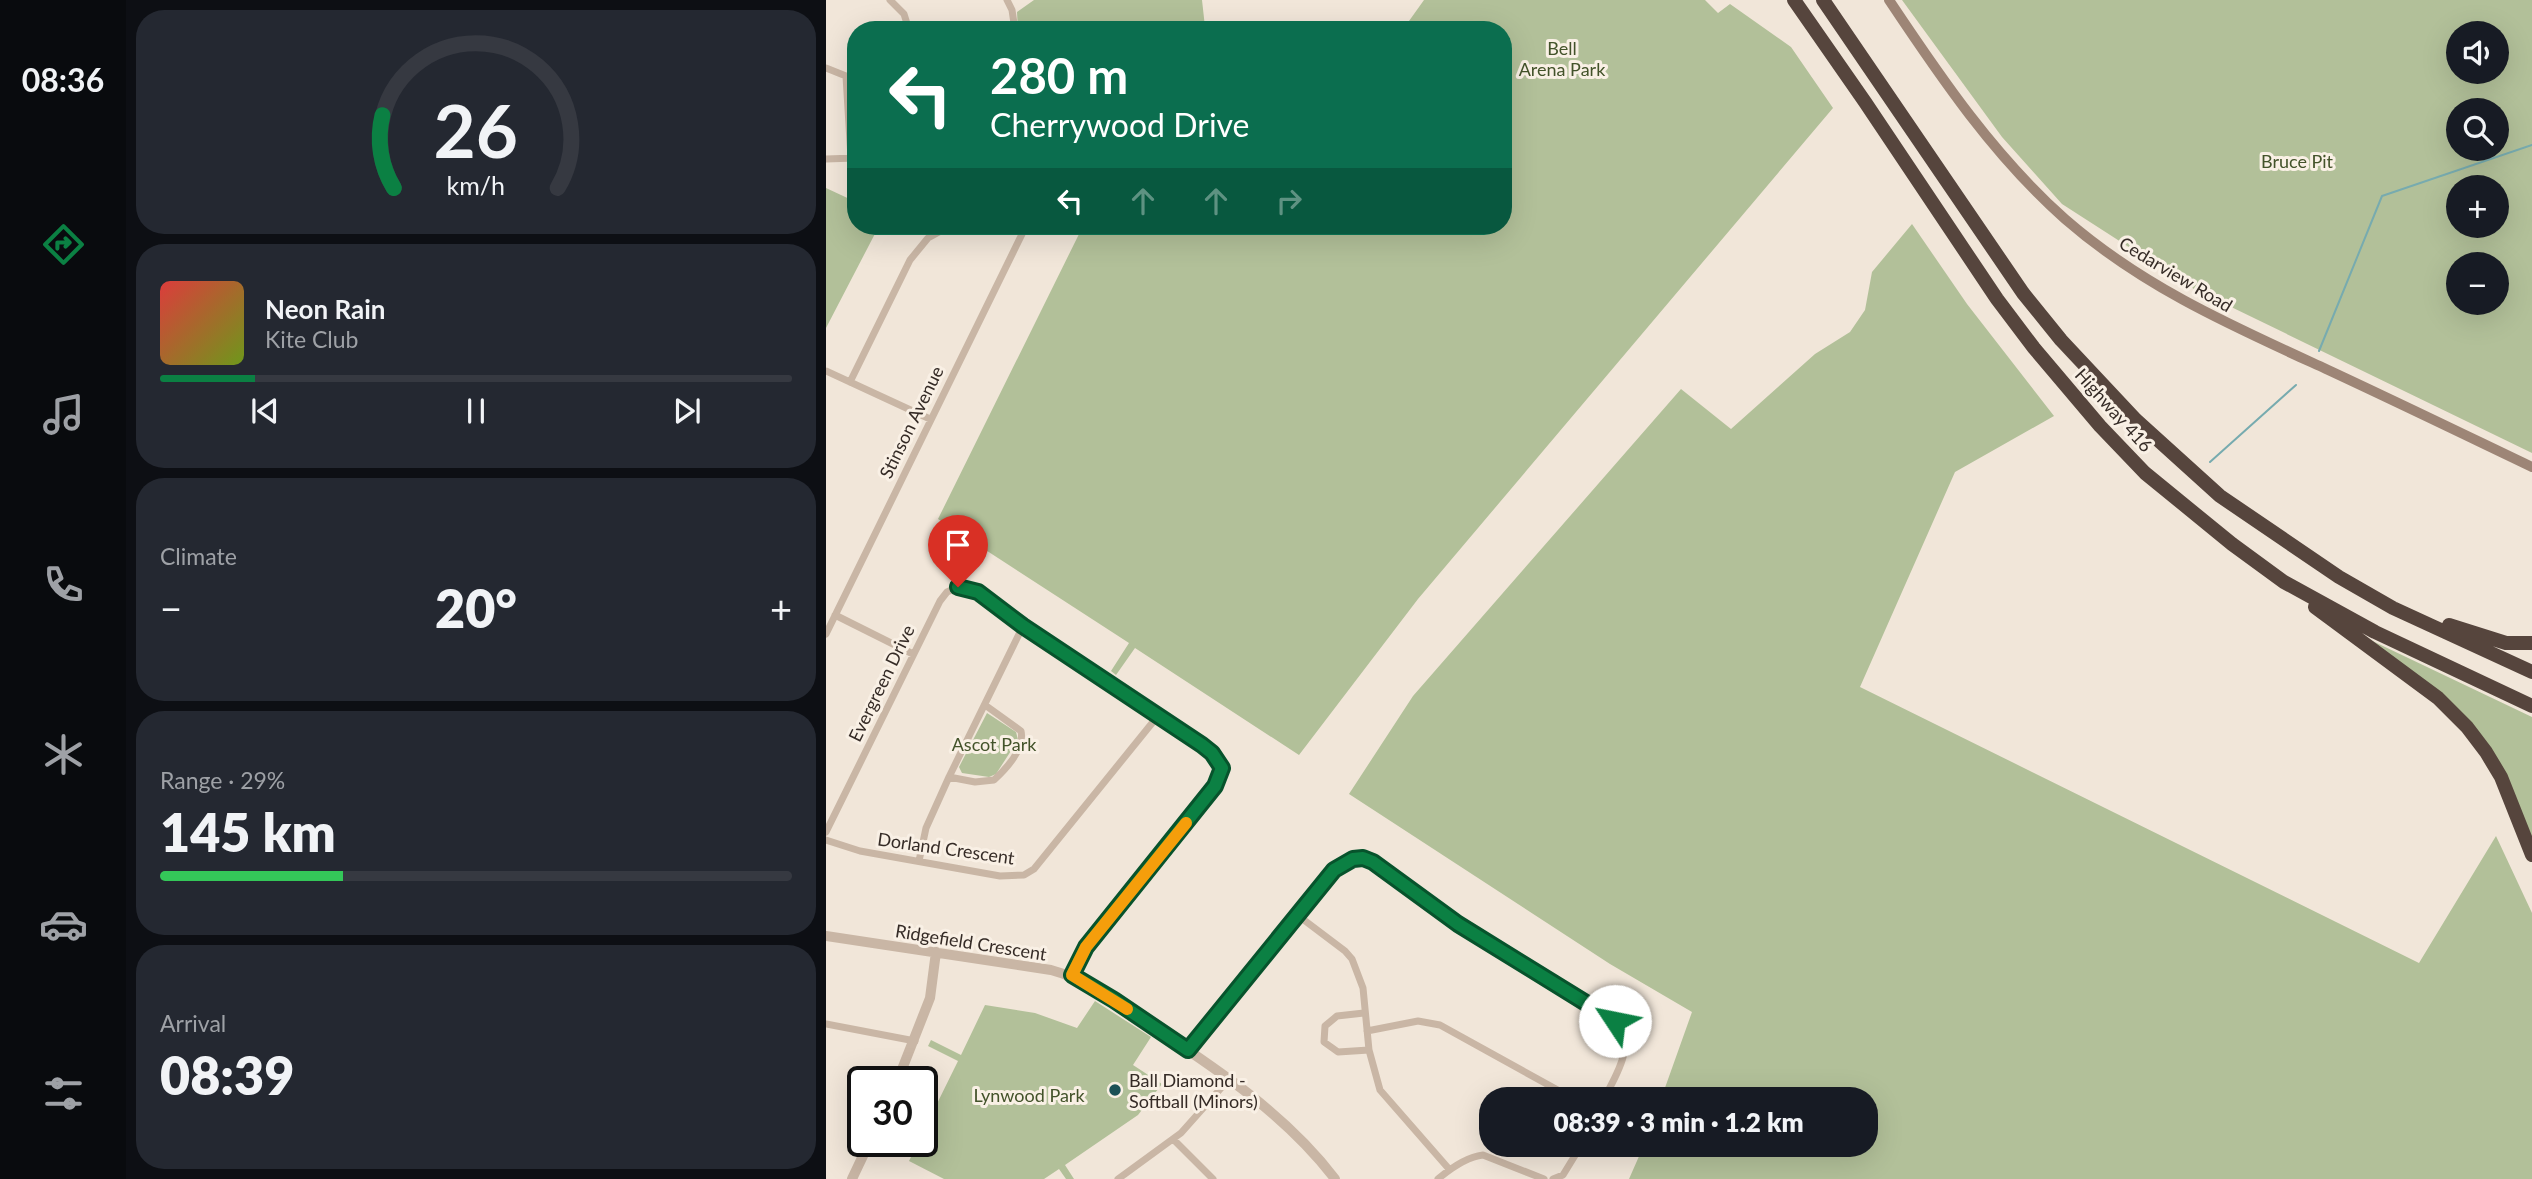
<!DOCTYPE html>
<meta charset="utf-8">
<style>
:root{--surface:#171b24;--page:#242831;--text:#f1f3f6;--muted:#9ea1a6;--line:#363941;--accent:#0b8043}
body{margin:0;font-family:Lato,sans-serif;background:var(--page);color:var(--text);height:100vh;display:flex;flex-direction:column;font-size:26px;white-space:nowrap}
*{box-sizing:border-box;margin:0}
p{font-size:23px;color:var(--muted)}
.icon{flex:none;width:38px;height:38px;fill:none;stroke:currentColor;stroke-width:2;stroke-linecap:round;stroke-linejoin:round}
.map{position:relative;flex:1;overflow:hidden}
.drawer{display:flex;flex-direction:column;gap:10px;padding:10px;background:#0d0f14;width:700px}
.drawer>*{flex:none}
.top-card{position:absolute;left:21px;top:21px;width:665px;height:214px;border-radius:28px;box-shadow:0 7px 28px #0002;background:#0b6e4f;color:#fff;overflow:hidden}
.controls{position:absolute;left:1620px;top:21px;display:grid;gap:14px}
.controls a{display:grid;place-items:center;width:63px;height:63px;border-radius:50%;background:var(--surface);box-shadow:0 7px 28px #0002;font-size:35px}
.speed{position:absolute;left:21px;top:1066px;display:flex;gap:14px;font-size:35px;font-weight:700;text-align:center}
.speed>*{display:grid;place-content:center;width:91px;height:91px;border-radius:50%;background:var(--surface);box-shadow:0 7px 28px #0002;line-height:1}
.speed .limit{border:4px solid #111;border-radius:10px;background:#fff;color:#111}
.pin{position:absolute;display:grid;place-items:center;width:60px;height:60px;color:#fff;margin:-72px -30px;border-radius:50% 50% 50% 0;rotate:-45deg;box-shadow:0 0 7px #0007}
.pin .icon{rotate:45deg}
.me{position:absolute;width:77px;margin:-38px;rotate:304deg;stroke-linejoin:round;filter:drop-shadow(0 0 5px #0008)}
.turn{display:flex;align-items:center;gap:24px;height:147px;padding:0 28px;font-size:32px}
.turn .icon{width:91px;height:91px;stroke-width:2.5}
.turn b{display:block;font-size:49px;line-height:60px}
.lanes{display:flex;align-items:center;height:66px;padding:0 28px;background:#0003;justify-content:center;gap:35px;direction:ltr}
.lanes .off{opacity:.35}
.big{font-size:52px;font-weight:800;line-height:1.1}
.drawer .tile{flex:1;display:flex;flex-direction:column;justify-content:center;gap:10px;min-width:0;padding:0 24px;border-radius:28px;background:var(--page)}
.drawer .dial{align-items:center;gap:0}
.dial svg{height:182px;overflow:visible;fill:none;stroke:var(--line);stroke-width:7;stroke-linecap:round;text-anchor:middle}
.dial text{fill:var(--text);stroke:none}
.song{display:flex;align-items:center;gap:21px}
.cover{width:84px;height:84px;border-radius:10px;background:linear-gradient(135deg,hsl(0 70% 55%),hsl(80 70% 35%))}
.played{height:7px;border-radius:4px;background:linear-gradient(90deg,var(--accent) 15%,var(--line) 15%)}
.keys{display:flex;justify-content:space-around;direction:ltr}
.heat{display:flex;justify-content:space-between;align-items:center;font-size:38px;direction:ltr}
.charge{height:10px;border-radius:5px;background:linear-gradient(90deg,#34c759 29%,var(--line) 0)}
.trip{position:absolute;left:653px;top:1087px;width:399px;height:70px;border-radius:28px;background:var(--surface);box-shadow:0 7px 28px #0002;font-weight:800;line-height:70px;text-align:center}
main{display:flex;flex:1;min-height:0}
.dock{display:flex;flex-direction:column;width:126px;justify-content:space-around;align-items:center;background:#090b0e;color:var(--muted)}
.dock .icon{width:49px;height:49px}
.dock .current{color:var(--accent)}
.dock b{font-size:32px;color:var(--text)}
.map>svg:first-child{display:block}
.green{fill:#b2c099;fill-rule:evenodd}
.lines{fill:none;stroke-linecap:round;stroke-linejoin:round}
.stream{stroke:#77abaf;stroke-width:2}
.minor{stroke:#c9b6a5;stroke-width:7}
.tertiary{stroke:#c9b6a5;stroke-width:10}
.secondary{stroke:#9d8576;stroke-width:10}
.motorway{stroke:#56453d;stroke-width:14}
.route-casing{stroke:#07532c;stroke-width:18}
.route{stroke:#0b8043;stroke-width:12}
.slow{stroke:#f59e0b;stroke-width:12}
.poi-dot{fill:#1b5156;stroke:#f9f0e5;stroke-width:2.5}
.labels{text-anchor:middle;dominant-baseline:central;stroke-width:6;stroke-linejoin:round;paint-order:stroke}
.park-label{font-size:18px;fill:#43532a;stroke:#f9f0e5}
.street-label{font-size:18px;fill:#352b26;stroke:#f9f0e5}
.poi-label{font-size:18px;fill:#352b26;stroke:#f9f0e5;text-anchor:start}
</style>
<main>
<nav class="dock">
<b>08:36</b>
<svg class="icon current" aria-label="directions" viewBox="0 0 24 24"><path d="M12 3l9 9-9 9-9-9zM9 14v-3h6M13 9l2 2-2 2"/></svg>
<svg class="icon" aria-label="music" viewBox="0 0 24 24"><path d="M9 18V5l10-2v13"/><circle cx="6" cy="18" r="3"/><circle cx="16" cy="16" r="3"/></svg>
<svg class="icon" aria-label="phone" viewBox="0 0 24 24"><path d="M5 4h4l2 5-3 2q2 4 5 5l2-3 5 2v4C11 20 4 13 5 4z"/></svg>
<svg class="icon" aria-label="climate" viewBox="0 0 24 24"><path d="M12 3v18M4 7l16 10M4 17L20 7"/></svg>
<svg class="icon" aria-label="car" viewBox="0 0 24 24"><path d="M5 17H2v-5l4-1 3-4h7l3 4 3 1v5h-3M9 17h6M6 11h13"/><circle cx="7" cy="17" r="2"/><circle cx="17" cy="17" r="2"/></svg>
<svg class="icon" aria-label="filters" viewBox="0 0 24 24"><path d="M4 7h16M4 17h16"/><circle cx="9" cy="7" r="2"/><circle cx="15" cy="17" r="2"/></svg>
</nav>
<section class="drawer">
<div class="tile dial"><svg viewBox="0 0 100 80">
<path d="M14 69A42 42 0 1 1 86 69"/>
<path d="M14 69A42 42 0 0 1 9 37" stroke="#0b8043"/>
<text x="50" y="56" font-size="32" font-weight="700">26</text>
<text x="50" y="72" font-size="11">km/h</text>
</svg></div>
<div class="tile">
<div class="song"><i class="cover"></i><div><b>Neon Rain</b><p>Kite Club</p></div></div>
<div class="played"></div>
<div class="keys"><svg class="icon" aria-label="previous" viewBox="0 0 24 24"><path d="M18 5L8 12l10 7zM5 5v14"/></svg><svg class="icon" aria-label="pause" viewBox="0 0 24 24"><path d="M8 5v14M16 5v14"/></svg><svg class="icon" aria-label="next" viewBox="0 0 24 24"><path d="M6 5l10 7-10 7zM19 5v14"/></svg></div>
</div>
<div class="tile"><p>Climate</p>
<div class="heat"><a>−</a><b class="big">20°</b><a>+</a></div>
</div>
<div class="tile"><p>Range · 29%</p><b class="big">145 km</b><div class="charge"></div></div>
<div class="tile"><p>Arrival</p><b class="big">08:39</b></div>
</section>
<div class="map">
<svg width="1706" height="1179" viewBox="0 0 1706 1179">
<rect width="100%" height="100%" fill="#f1e6d9"/>
<!-- green -->
<path class="green" d="M208,0H376L379,27L378,30H192L191,12Z
M598,0H879L892,13L904,4L965,47L1007,108L592,599L473,755L309,648L290,675L285,671L303,643L112,519L257,226H677V30H569L583,21Z
M1076,0H1706V453L1368,289L1236,204L1176,137ZM1633,33H1671V72H1633ZM1633,110H1671V149H1633ZM1633,187H1671V226H1633ZM1633,264H1671V303H1633Z
M0,188L30,202V226H53L0,328Z
M1086,224L1141,304L1228,416L1129,472L1034,687L1593,963L1670,836L1706,913V1179H803L818,1145L1040,1144V1099H835L866,1012L784,964L523,794L587,696L855,389L905,429L989,354L1024,332L1039,310L1046,272Z
M1536,636L1706,717V844L1669,758Z
M161,713L190,732L192,740L170,774L163,777L136,773L133,767Z
M269,1001L325,1037L307,1065L336,1084L312,1115L239,1165L248,1179H240L233,1169L218,1179H118L83,1161L93,1141H96V1134L132,1061L102,1046L105,1040L135,1055L159,1005L209,1013L251,1028Z"/>
<g class="lines">
<!-- stream -->
<path class="stream" d="M1493,351L1556,196L1706,145
M1384,462L1470,385"/>
<!-- minor -->
<path class="minor" d="M64,0L78,14L83,30
M181,0L186,10L189,30
M0,68L20,76H30
M20,76L25,158
M0,159L29,158
M0,371L104,419
M24,382L84,260L102,238L124,226
M9,615L87,654
M0,634L200,226
M123,777L149,782L168,780C181,768 199,749 195,731L159,705
M0,832L114,601L121,592L132,587L152,592L197,626L376,745L386,753L396,768L389,786L260,947L246,976
M0,840L34,851L174,876L198,875L208,869L331,717
M93,861L100,828L123,777L197,626
M470,914L519,951L526,959L537,988L543,1050L554,1090L623,1169
M538,1013L511,1016L499,1026L498,1042L512,1052L543,1050
M0,1024L89,1041
M541,1031L592,1021L614,1025L748,1099
M362,1050L508,870L527,859L537,858L547,861L632,924L789,1021C811,1046 790,1074 778,1099
M347,1139L387,1179
M292,1179L355,1133L404,1078
M612,1179C625,1168 640,1157 657,1155L718,1179
M727,1179L737,1175L756,1144"/>
<!-- tertiary -->
<path class="tertiary" d="M0,936L225,970C262,980 291,1003 323,1024C389,1068 460,1114 509,1179
M71,1082L104,998L110,952
M26,1179L44,1141"/>
<!-- secondary -->
<path class="secondary" d="M1063,0C1115,78 1168,156 1239,219C1317,287 1406,326 1500,369C1569,401 1637,434 1706,467"/>
<!-- motorway -->
<path class="motorway" d="M968,0L1039,102L1171,299L1208,348L1274,426L1319,473L1406,544L1458,582L1549,632L1706,706
M997,0L1197,293L1235,340L1310,420L1394,496L1513,577L1567,608L1706,672
M1489,607L1612,698L1641,727L1660,752L1675,777L1706,855
M1623,625L1680,643H1706"/>
</g>
<g class="lines">
<!-- route casing -->
<g class="route-casing">
<path id="route" d="M132,587L152,592L197,626L376,745L386,753L396,768L389,786L260,947L246,975L288,1000L362,1050L508,870L527,859L537,858L547,862L632,924L789,1021"/>
</g>
<!-- route -->
<use href="#route" class="route"/>
<!-- slow -->
<path class="slow" d="M301,1009L246,975L260,947L360,823"/>
</g>
<!-- markers -->
<circle class="poi-dot" cx="289" cy="1090" r="7"/>
<g class="labels">
<!-- park labels -->
<g class="park-label">
<text x="736" y="48">Bell<tspan x="736" dy="21">Arena Park</tspan></text>
<text x="1471" y="161">Bruce Pit</text>
<text x="168" y="744">Ascot Park</text>
<text x="203" y="1095">Lynwood Park</text>
</g>
<!-- street labels -->
<g class="street-label">
<text transform="translate(1350 274) rotate(31)">Cedarview Road</text>
<text transform="translate(1288 410) rotate(48)">Highway 416</text>
<text transform="translate(85 422) rotate(-64)">Stinson Avenue</text>
<text transform="translate(55 683) rotate(-64)">Evergreen Drive</text>
<text transform="translate(120 848) rotate(8)">Dorland Crescent</text>
<text transform="translate(145 942) rotate(9)">Ridgefield Crescent</text>
</g>
<!-- poi labels -->
<g class="poi-label">
<text x="303" y="1080">Ball Diamond -<tspan x="303" dy="21">Softball (Minors)</tspan></text>
</g>
</g>
</svg>
<div class="controls">
<a><svg class="icon" aria-label="sound" viewBox="0 0 24 24"><path d="M4 9h4l5-4v14l-5-4H4zM17 9q2 3 0 6"/></svg></a>
<a><svg class="icon" aria-label="search" viewBox="0 0 24 24"><circle cx="10" cy="10" r="6"/><path d="M15 15l6 6"/></svg></a>
<a>+</a>
<a>−</a>
</div>
<div class="speed"><div class="limit">30</div></div>
<div class="pin" style="left:132px;top:587px;background:#d93025"><svg class="icon" aria-label="arrive" viewBox="0 0 24 24"><path d="M6 21V4h12l-3 4 3 4H6"/></svg></div>
<svg class="me" style="left:789px;top:1021px" viewBox="-20 -20 40 40"><circle r="19" fill="#fff"/><path d="M0-13L10 11 0 6-10 11z" fill="#0b8043"/></svg>
<div class="trip">08:39 · 3 min · 1.2 km</div>
<div class="top-card">
<div class="turn"><svg class="icon" aria-label="left" viewBox="0 0 24 24"><path d="M17 20v-9H6M10 6l-5 5 5 5"/></svg><div><b>280 m</b>Cherrywood Drive</div></div>
<div class="lanes"><svg class="icon" aria-label="left" viewBox="0 0 24 24"><path d="M17 20v-9H6M10 6l-5 5 5 5"/></svg><svg class="icon off" aria-label="ahead" viewBox="0 0 24 24"><path d="M12 20V5M6 11l6-6 6 6"/></svg><svg class="icon off" aria-label="ahead" viewBox="0 0 24 24"><path d="M12 20V5M6 11l6-6 6 6"/></svg><svg class="icon off" aria-label="right" viewBox="0 0 24 24"><path d="M7 20v-9h11M14 6l5 5-5 5"/></svg></div>
</div>
</div>
</main>
